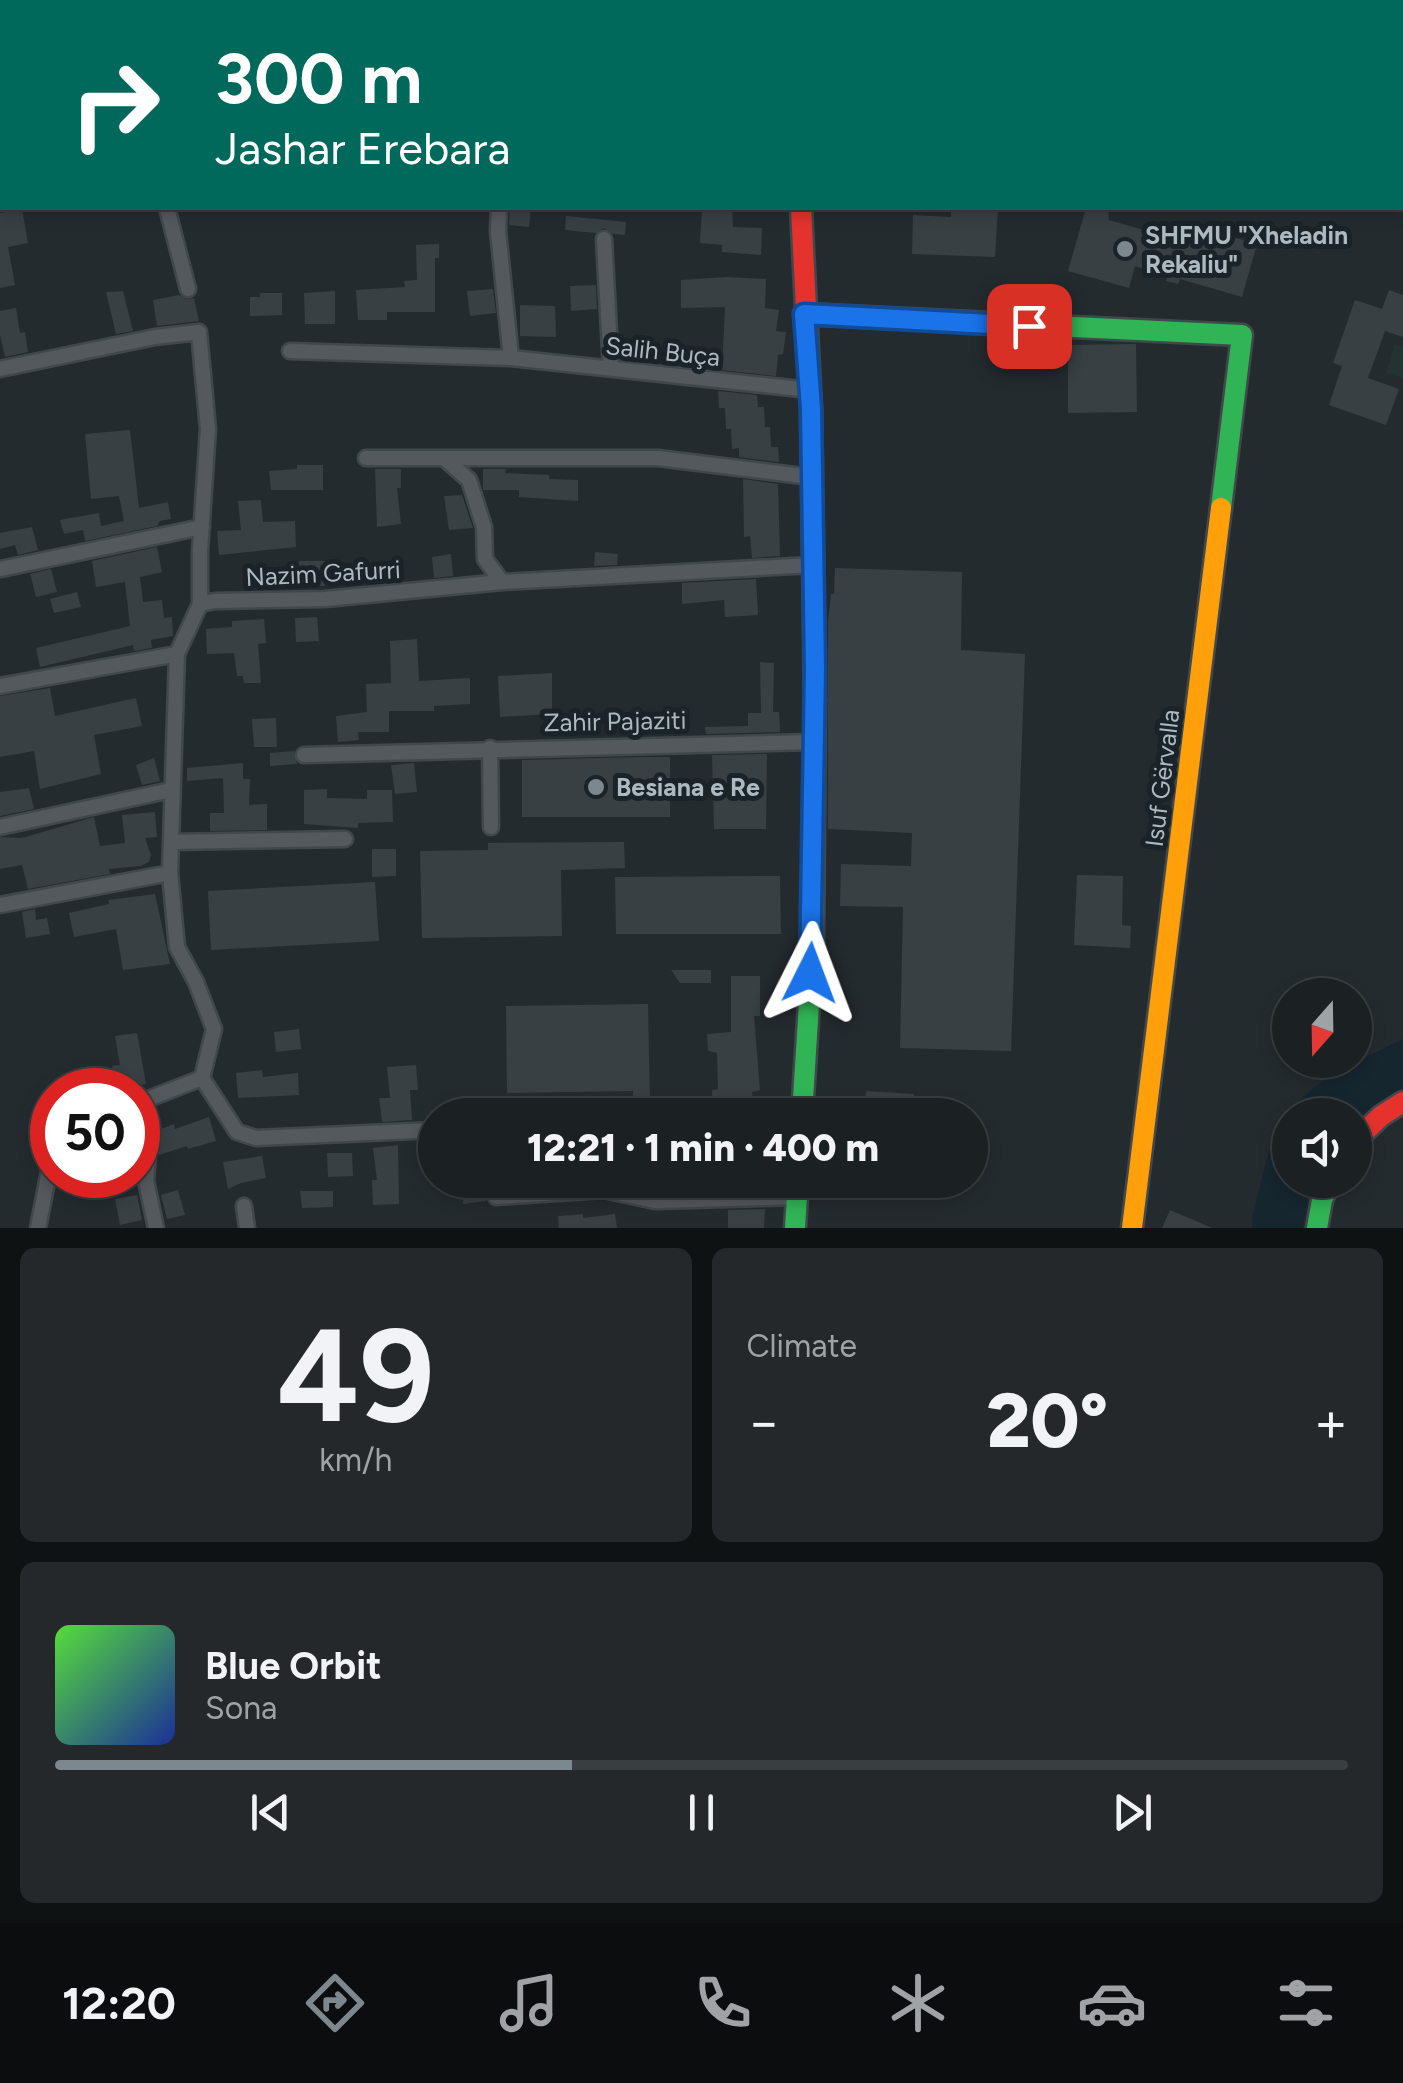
<!DOCTYPE html>
<meta charset="utf-8">
<style>
:root{--surface:#1b2023;--page:#24282b;--text:#f1f3f6;--muted:#a0a3a6;--line:#393e41;--accent:#7d878e}
body{margin:0;font-family:Figtree,sans-serif;background:var(--page);color:var(--text);height:100vh;display:flex;flex-direction:column;font-size:38px;white-space:nowrap}
*{box-sizing:border-box;margin:0}
p{font-size:32px;color:var(--muted)}
.icon{flex:none;width:55px;height:55px;fill:none;stroke:currentColor;stroke-width:2;stroke-linecap:round;stroke-linejoin:round}
.map{position:relative;height:1228px;overflow:hidden}
.side{display:flex;flex-direction:column;gap:20px;padding:20px;background:#0f1213;flex:1}
.side>*{flex:none}
.top-card{position:absolute;left:0px;top:0px;width:1405px;height:210px;box-shadow:0 5px 15px #0003,0 0 0 2px var(--line);background:#00695c;color:#fff;overflow:hidden}
.needle{width:65px;rotate:200deg}
.buttons{position:absolute;left:1272px;top:978px;display:grid;gap:20px}
.buttons a{display:grid;place-items:center;width:100px;height:100px;border-radius:50%;background:var(--surface);box-shadow:0 5px 15px #0003,0 0 0 2px var(--line);font-size:50px}
.speed{position:absolute;left:30px;top:1068px;display:flex;gap:20px;font-size:50px;font-weight:700;text-align:center}
.speed>*{display:grid;place-content:center;width:130px;height:130px;border-radius:50%;background:var(--surface);box-shadow:0 5px 15px #0003,0 0 0 2px var(--line);line-height:1}
.speed .limit{border:15px solid #d22;background:#fff;color:#111}
.pin{position:absolute;display:grid;place-items:center;width:85px;height:85px;color:#fff;margin:-42px;border-radius:20px;box-shadow:0 5px 15px #0006}
.me{position:absolute;width:110px;margin:-55px;rotate:3deg;stroke-linejoin:round;filter:drop-shadow(0 0 8px #0008)}
.turn{display:flex;align-items:center;gap:35px;height:210px;padding:0 50px;font-size:45px}
.turn .icon{width:130px;height:130px;stroke-width:2.5}
.turn b{display:block;font-size:70px;line-height:85px}
.big{font-size:75px;font-weight:800;line-height:1.1}
.side .widget{flex:1;display:flex;flex-direction:column;justify-content:center;gap:15px;min-width:0;padding:0 35px;border-radius:15px;background:var(--page)}
.side .dial{align-items:center;gap:0}
.dial b{font-size:130px;line-height:1}
.song{display:flex;align-items:center;gap:30px}
.cover{width:120px;height:120px;border-radius:15px;background:linear-gradient(135deg,hsl(110 70% 55%),hsl(230 70% 35%))}
.played{height:10px;border-radius:5px;background:linear-gradient(90deg,var(--accent) 40%,var(--line) 40%)}
.keys{display:flex;justify-content:space-around;direction:ltr}
.heat{display:flex;justify-content:space-between;align-items:center;font-size:55px;direction:ltr}
.side .tiles{flex:1;display:grid;gap:20px;grid-template-columns:1fr 1fr}
.widget:last-child{grid-column:span 2}
.trip{position:absolute;left:418px;top:1098px;width:570px;height:100px;border-radius:50px;background:var(--surface);box-shadow:0 5px 15px #0003,0 0 0 2px var(--line);font-weight:800;line-height:100px;text-align:center}
.tabs{display:flex;height:160px;justify-content:space-around;align-items:center;background:#0b0d0e;color:var(--muted)}
.tabs .icon{width:70px;height:70px}
.tabs .selected{color:var(--accent)}
.tabs b{font-size:45px;color:var(--text)}
.map>svg:first-child{display:block}
.green{fill:#223332}
.water{fill:#16262f}
.building{fill:#394043}
.lines{fill:none;stroke-linecap:round;stroke-linejoin:round}
.street-casing{stroke:#41484c;stroke-width:19}
.fast-casing{stroke:#41484c;stroke-width:25}
.slow-casing{stroke:#41484c;stroke-width:25}
.jam-casing{stroke:#41484c;stroke-width:25}
.street{stroke:#54595d;stroke-width:14}
.fast{stroke:#30b455;stroke-width:20}
.slow{stroke:#ff9f0a;stroke-width:20}
.jam{stroke:#e5322d;stroke-width:20}
.route-casing{stroke:#114b97;stroke-width:25}
.route{stroke:#1a73e8;stroke-width:18}
.poi-dot{fill:#7d878e;stroke:#192328;stroke-width:4}
.labels{text-anchor:middle;dominant-baseline:central;stroke-width:10;stroke-linejoin:round;paint-order:stroke}
.poi-label{font-size:25px;font-weight:bold;fill:#adb9c1;stroke:#192328;text-anchor:start}
.street-label{font-size:25px;fill:#adb9c1;stroke:#192328}
</style>
<div class="map">
<svg width="1403" height="1228" viewBox="0 0 1403 1228">
<rect width="100%" height="100%" fill="#242b2f"/>
<!-- green -->
<path class="green" d="M1395,344L1403,347V378L1386,373Z"/>
<!-- water -->
<path class="water" d="M1403,1039V1096L1369,1110L1355,1123V1115H1290V1180H1311L1303,1228H1252C1252,1210 1259,1191 1263,1174C1283,1089 1331,1075 1403,1039Z"/>
<!-- building -->
<path class="building" d="M510,208H531L529,227L509,225Z
M702,208H732L733,227L762,228L761,255L722,252V245L700,243Z
M951,208H998L995,257L912,254L913,215L951,217Z
M1086,208H1108L1109,220L1195,245L1200,228L1257,244L1242,297L1180,279L1178,284L1166,281L1168,276L1135,266L1129,288L1068,271Z
M22,209L28,243L8,247L15,285L0,288V213Z
M566,216L626,222L625,235L613,234L604,228L596,233L565,230Z
M439,244V258H435V312H387V320H358L356,290L405,287L404,281L417,280L416,245Z
M727,277L766,279L765,308L779,310L776,331L786,332L783,354L778,355L776,376L722,370L725,307L681,308V280Z
M596,285L597,309L571,311L570,286Z
M493,289L496,313L470,316L467,291Z
M1389,290L1403,295V337L1385,331L1368,378L1399,389L1386,425L1329,405L1342,366L1333,363L1355,300L1382,309Z
M123,291L133,331L116,334L106,292Z
M335,291V324H305L304,293Z
M260,293H282V315L250,316V297H260Z
M179,295L186,299L194,298L199,321L157,326L153,300Z
M520,305L555,306L556,337L520,336Z
M16,308L20,333L25,332L28,352L5,357L0,335V311Z
M1136,344L1137,412L1068,413V345Z
M718,391L757,395L758,407H764L765,427H770L771,447H778L779,462L739,457V448L732,449L731,429H726L725,408H719Z
M130,430L139,508L168,502L171,519L160,521L157,526L85,541L83,530L64,534L60,520L99,513L101,526L124,521L119,496L91,499L85,434Z
M297,465H323V490H271L269,471L297,469Z
M375,469H401V488H397L401,524L377,527Z
M483,469H506L505,473L549,475V479L578,480V501L519,497V490H483Z
M743,479L778,484L780,556L752,558L750,536L744,537Z
M462,495L473,528L449,530L444,496Z
M261,500L263,522L295,521L296,547L219,555L217,531L241,530L238,501Z
M32,527L38,550L18,555L15,545L0,549V533Z
M157,547L162,572L140,577L143,602L162,600L164,618L172,617L173,636L151,640L152,648L134,651L133,645L40,667L36,648L130,626L125,582L96,587L92,561Z
M595,552L618,554L617,565L594,566Z
M451,554L453,576L434,578L432,557Z
M299,561H325V586H299Z
M402,564L404,581L377,583L375,567Z
M835,568L962,572L961,650L1025,654L1011,1051L900,1048L903,907L840,906L841,864L911,866L912,833L828,829V622L831,594H834Z
M51,569L57,592L36,597L30,574Z
M756,579L758,615L725,617L724,600L682,604V583Z
M77,592L81,607L54,613L50,599Z
M317,617L319,641L296,642L295,618Z
M264,619L266,643L258,644L261,683H244L243,676H237L234,653L207,654L206,629L232,627V621Z
M417,639L419,681L470,678V704L434,706V711H389V732H358L359,740L338,742L336,716L367,712L366,684L391,683L390,641Z
M760,662L774,663L773,712H779L780,732L706,734L705,727L748,726V713H761Z
M552,673V714L500,717L498,676Z
M50,688L55,716L136,698L142,726L94,735L101,774L40,789L34,751L0,757V696Z
M276,718L277,747H254L252,719Z
M294,751L297,764L270,766V753Z
M767,754L766,829H714L712,755Z
M640,757H670V817H522V760Z
M154,758L160,781L142,785L136,765Z
M243,763V779H250L249,805L267,804V830L210,831V813H224L223,778L187,781V768Z
M414,763L417,792L395,794L391,765Z
M29,788L34,809L0,816V792Z
M327,789V798L367,799V790H392L393,822L358,823V828L304,824V790Z
M155,812L157,837L145,838L151,855L149,862L141,866L109,869L110,874L28,889L22,865L0,869V837L22,838L94,817L100,846L125,843L122,815Z
M624,842L625,868L561,870L562,936L422,938L420,851L488,850V843Z
M372,849H396V876L372,877Z
M1077,875L1123,876L1122,925L1131,926L1130,948L1074,945Z
M780,876L781,934H616L615,877Z
M375,882L379,941L211,950L208,891Z
M155,894L170,964L123,970L116,929L74,937L69,913L109,904L108,900Z
M35,909L36,920L47,918L50,934L26,938L22,912Z
M671,970H711V983H680Z
M731,976H760V1016H754L760,1090L752,1092L753,1103L727,1105L713,1112L712,1090L718,1089L717,1053L708,1051L707,1034L731,1032Z
M648,1004L650,1103H659V1115H634L633,1091L507,1093L506,1006Z
M299,1029L301,1049L276,1052L274,1032Z
M137,1033L146,1084L117,1089L112,1066L120,1065L115,1036Z
M416,1065L418,1090H410L412,1120L382,1122L379,1098H390L387,1067Z
M262,1070L263,1077L298,1073L299,1095L238,1098L236,1073Z
M866,1091L914,1094L913,1101L962,1104L961,1115H865Z
M209,1117L216,1141L188,1149L187,1146L159,1155L148,1134L174,1124L175,1129Z
M398,1145L399,1204L373,1205L372,1180H377L373,1148Z
M327,1153H352L353,1176L328,1177Z
M262,1156L266,1178L241,1183L228,1189L223,1162Z
M61,1175H86V1187H60Z
M461,1180H485L486,1201L463,1204Z
M178,1190L185,1215L167,1219L161,1195Z
M300,1191H333V1207L302,1208Z
M137,1195L142,1220L120,1225L115,1199Z
M765,1209L764,1228H728V1210Z
M1170,1210L1212,1228H1162Z
M583,1214V1218L615,1214L617,1228H559L558,1216Z"/>
<g class="lines">
<!-- street casing -->
<g class="street-casing">
<path id="street" d="M29,0L30,2
M167,208L188,289
M499,208L498,231L511,358
M604,239L611,368
M290,351L511,358L810,390
M0,369L155,337L199,332L208,429L200,551V604L177,654L170,873L177,947L196,982L214,1029L202,1078
M366,458H658L811,477
M445,459L469,480L484,527L485,559L502,582
M1,569L202,527
M200,604L215,601L325,599L502,582L812,565
M0,686L177,654
M490,748L491,827
M304,755L813,742
M0,827L171,790
M171,842L345,839
M0,905L170,873
M138,1103L202,1078L237,1132L256,1138L435,1130
M728,1115L802,1112
M138,1138L148,1155L146,1181L156,1228
M496,1197L604,1190L655,1201L797,1197
M244,1206L247,1228
M38,1228L52,1156"/>
</g>
<!-- fast casing -->
<g class="fast-casing">
<path id="fast" d="M827,0L828,2
M804,314L1242,335L1221,508
M802,1115L813,940L815,700
M795,1228L798,1180
M1317,1228L1322,1200L1331,1180"/>
</g>
<!-- slow casing -->
<g class="slow-casing">
<path id="slow" d="M759,2L760,0
M855,2L858,0
M0,140L2,139
M1132,1228L1221,508"/>
</g>
<!-- jam casing -->
<g class="jam-casing">
<path id="jam" d="M801,208L811,408L815,700
M1355,1141L1381,1116L1403,1102"/>
</g>
<!-- street -->
<use href="#street" class="street"/>
<!-- fast -->
<use href="#fast" class="fast"/>
<!-- slow -->
<use href="#slow" class="slow"/>
<!-- jam -->
<use href="#jam" class="jam"/>
</g>
<g class="lines">
<!-- route casing -->
<g class="route-casing">
<path id="route" d="M810,973L815,669L811,408L804,314L1029,326"/>
</g>
<!-- route -->
<use href="#route" class="route"/>
</g>
<!-- markers -->
<g class="poi-dot">
<circle cx="1125" cy="249" r="10"/>
<circle cx="596" cy="787" r="10"/>
</g>
<g class="labels">
<!-- poi labels -->
<g class="poi-label">
<text x="1145" y="235">SHFMU "Xheladin<tspan x="1145" dy="29">Rekaliu"</tspan></text>
<text x="616" y="787">Besiana e Re</text>
</g>
<!-- street labels -->
<g class="street-label">
<text transform="translate(663 351) rotate(6)">Salih Buça</text>
<text transform="translate(323 573) rotate(-3)">Nazim Gafurri</text>
<text transform="translate(615 721) rotate(-1)">Zahir Pajaziti</text>
<text transform="translate(1162 778) rotate(-83)">Isuf Gërvalla</text>
</g>
</g>
</svg>
<div class="buttons">
<a><svg class="needle" viewBox="-14 -14 28 28"><path d="M0-13l5 13h-10z" fill="#e53935"/><path d="M0 13l5-13h-10z" fill="#a0a3a6"/></svg></a>
<a><svg class="icon" aria-label="sound" viewBox="0 0 24 24"><path d="M4 9h4l5-4v14l-5-4H4zM17 9q2 3 0 6"/></svg></a>
</div>
<div class="speed"><div class="limit">50</div></div>
<div class="pin" style="left:1029px;top:326px;background:#d93025"><svg class="icon" aria-label="arrive" viewBox="0 0 24 24"><path d="M6 21V4h12l-3 4 3 4H6"/></svg></div>
<svg class="me" style="left:810px;top:973px" viewBox="-20 -20 40 40"><path d="M0-17L14 15 0 8-14 15z" fill="#1a73e8" stroke="#fff" stroke-width="4"/></svg>
<div class="trip">12:21 · 1 min · 400 m</div>
<div class="top-card">
<div class="turn"><svg class="icon" aria-label="right" viewBox="0 0 24 24"><path d="M7 20v-9h11M14 6l5 5-5 5"/></svg><div><b>300 m</b>Jashar Erebara</div></div>
</div>
</div>
<section class="side">
<div class="tiles">
<div class="widget dial"><b>49</b><p>km/h</p></div>
<div class="widget"><p>Climate</p>
<div class="heat"><a>−</a><b class="big">20°</b><a>+</a></div>
</div>
<div class="widget">
<div class="song"><i class="cover"></i><div><b>Blue Orbit</b><p>Sona</p></div></div>
<div class="played"></div>
<div class="keys"><svg class="icon" aria-label="previous" viewBox="0 0 24 24"><path d="M18 5L8 12l10 7zM5 5v14"/></svg><svg class="icon" aria-label="pause" viewBox="0 0 24 24"><path d="M8 5v14M16 5v14"/></svg><svg class="icon" aria-label="next" viewBox="0 0 24 24"><path d="M6 5l10 7-10 7zM19 5v14"/></svg></div>
</div>
</div>
</section>
<nav class="tabs">
<b>12:20</b>
<svg class="icon selected" aria-label="directions" viewBox="0 0 24 24"><path d="M12 3l9 9-9 9-9-9zM9 14v-3h6M13 9l2 2-2 2"/></svg>
<svg class="icon" aria-label="music" viewBox="0 0 24 24"><path d="M9 18V5l10-2v13"/><circle cx="6" cy="18" r="3"/><circle cx="16" cy="16" r="3"/></svg>
<svg class="icon" aria-label="phone" viewBox="0 0 24 24"><path d="M5 4h4l2 5-3 2q2 4 5 5l2-3 5 2v4C11 20 4 13 5 4z"/></svg>
<svg class="icon" aria-label="climate" viewBox="0 0 24 24"><path d="M12 3v18M4 7l16 10M4 17L20 7"/></svg>
<svg class="icon" aria-label="car" viewBox="0 0 24 24"><path d="M5 17H2v-5l4-1 3-4h7l3 4 3 1v5h-3M9 17h6M6 11h13"/><circle cx="7" cy="17" r="2"/><circle cx="17" cy="17" r="2"/></svg>
<svg class="icon" aria-label="filters" viewBox="0 0 24 24"><path d="M4 7h16M4 17h16"/><circle cx="9" cy="7" r="2"/><circle cx="15" cy="17" r="2"/></svg>
</nav>
